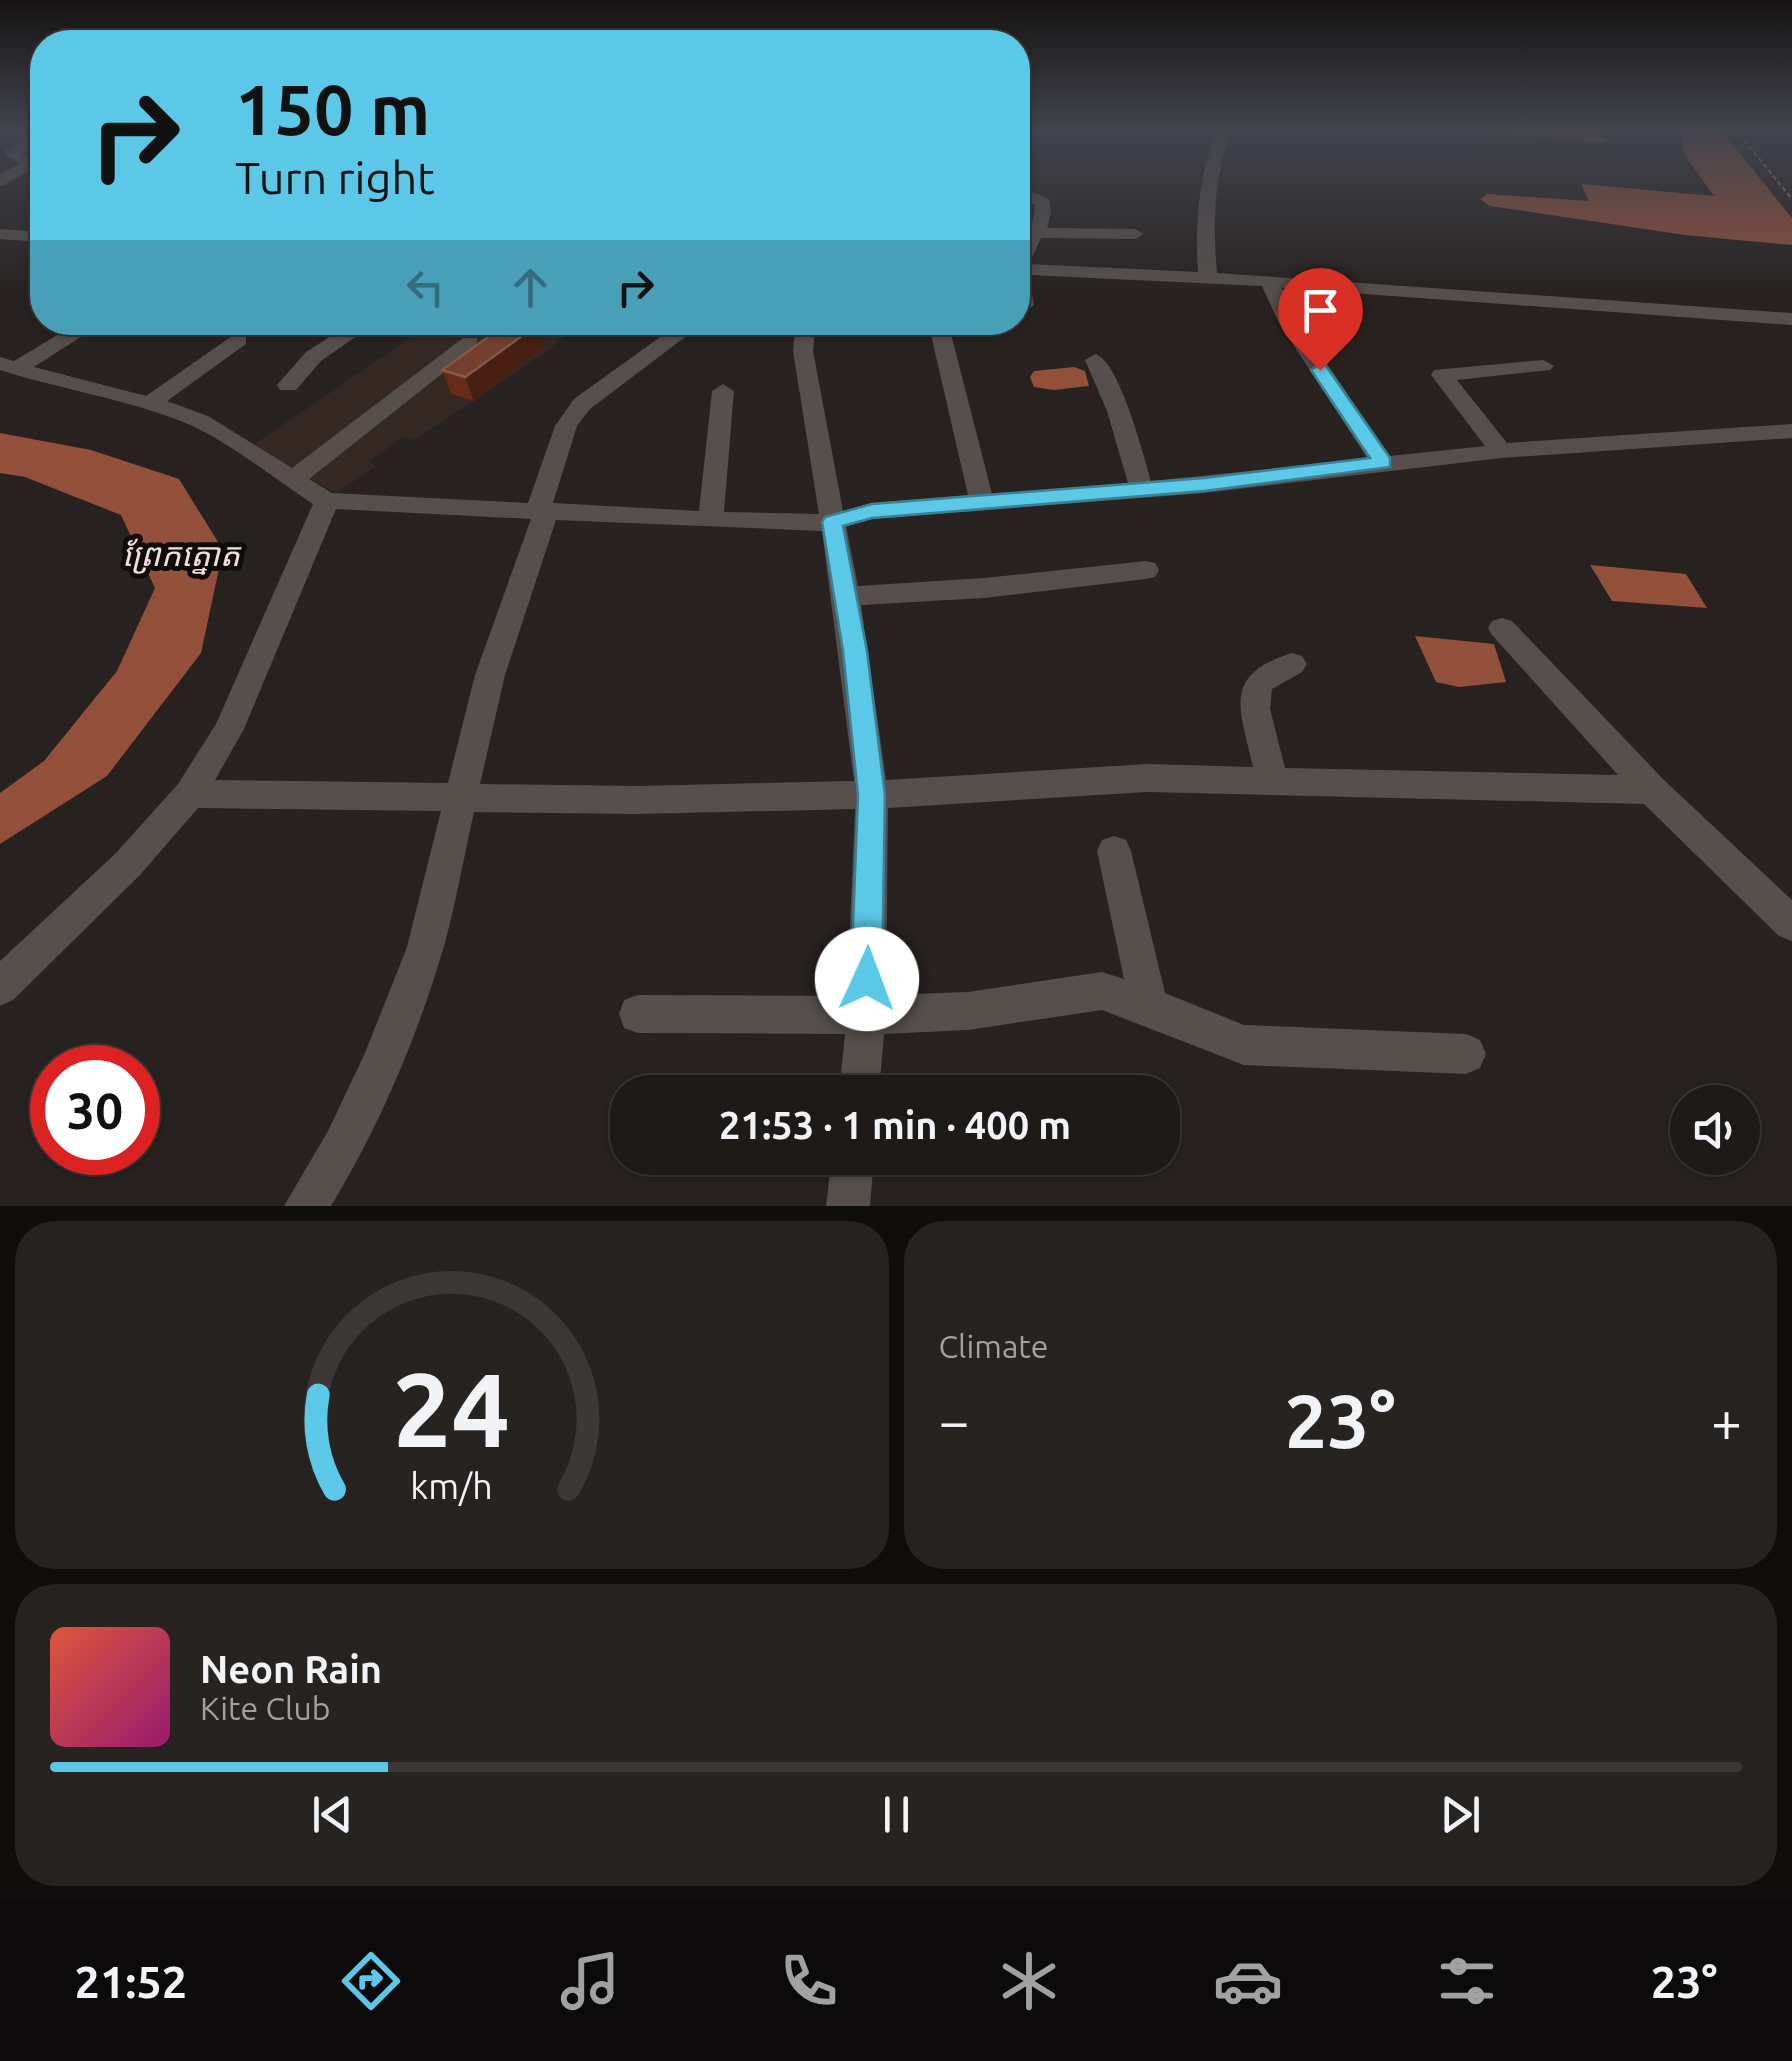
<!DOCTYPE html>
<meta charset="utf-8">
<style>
:root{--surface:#1e1a18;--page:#262321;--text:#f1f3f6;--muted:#a1a1a2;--line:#3c3837;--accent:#5ac8e6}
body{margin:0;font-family:Ubuntu,"Noto Sans Khmer",sans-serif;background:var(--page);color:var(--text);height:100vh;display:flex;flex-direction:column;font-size:38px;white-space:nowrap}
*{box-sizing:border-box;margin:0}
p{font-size:32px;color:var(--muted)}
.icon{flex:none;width:55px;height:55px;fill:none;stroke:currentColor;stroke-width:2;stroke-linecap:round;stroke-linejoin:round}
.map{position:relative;height:1206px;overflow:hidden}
.details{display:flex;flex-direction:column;gap:15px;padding:15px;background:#100e0d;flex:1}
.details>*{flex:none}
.hud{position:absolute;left:30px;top:30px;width:1000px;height:305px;border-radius:40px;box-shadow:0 2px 8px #0004,0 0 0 2px var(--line);background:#5ac8e6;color:#111;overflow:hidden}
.controls{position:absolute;left:1670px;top:1085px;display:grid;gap:20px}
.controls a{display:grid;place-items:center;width:90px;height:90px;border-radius:50%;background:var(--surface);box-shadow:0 2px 8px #0004,0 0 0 2px var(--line);font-size:50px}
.speed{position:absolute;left:30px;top:1045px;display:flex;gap:20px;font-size:50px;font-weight:700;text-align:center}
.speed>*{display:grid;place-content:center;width:130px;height:130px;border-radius:50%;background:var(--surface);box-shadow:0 2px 8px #0004,0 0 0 2px var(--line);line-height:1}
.speed .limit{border:15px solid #d22;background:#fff;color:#111}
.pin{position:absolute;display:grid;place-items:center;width:85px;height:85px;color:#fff;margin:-102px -42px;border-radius:50% 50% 50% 0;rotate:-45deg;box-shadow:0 0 10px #0007}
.pin .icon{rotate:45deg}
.me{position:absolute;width:110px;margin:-55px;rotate:2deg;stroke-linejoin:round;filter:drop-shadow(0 0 8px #0008)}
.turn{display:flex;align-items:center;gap:35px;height:210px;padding:0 40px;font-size:45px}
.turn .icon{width:130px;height:130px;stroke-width:2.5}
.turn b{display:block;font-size:70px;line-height:85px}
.lanes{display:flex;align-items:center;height:95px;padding:0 40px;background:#0003;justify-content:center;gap:50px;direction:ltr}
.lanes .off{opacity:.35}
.big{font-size:75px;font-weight:700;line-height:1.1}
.details .card{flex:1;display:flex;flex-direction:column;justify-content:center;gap:15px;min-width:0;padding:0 35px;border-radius:40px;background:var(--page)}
.details .dial{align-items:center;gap:0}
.dial svg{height:260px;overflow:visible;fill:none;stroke:var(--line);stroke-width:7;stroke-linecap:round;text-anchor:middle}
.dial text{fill:var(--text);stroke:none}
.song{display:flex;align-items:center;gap:30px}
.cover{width:120px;height:120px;border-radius:15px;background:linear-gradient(135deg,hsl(10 70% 55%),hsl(320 70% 35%))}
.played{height:10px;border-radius:5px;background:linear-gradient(90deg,var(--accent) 20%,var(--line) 20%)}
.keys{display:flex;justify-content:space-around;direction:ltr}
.heat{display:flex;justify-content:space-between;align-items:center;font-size:55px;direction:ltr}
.details .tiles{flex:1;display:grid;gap:15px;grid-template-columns:1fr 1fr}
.card:last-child{grid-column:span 2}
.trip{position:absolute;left:610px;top:1075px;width:570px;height:100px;border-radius:40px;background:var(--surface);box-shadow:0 2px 8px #0004,0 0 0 2px var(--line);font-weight:700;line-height:100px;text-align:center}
.menu{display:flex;height:160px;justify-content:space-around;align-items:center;background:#0c0a0a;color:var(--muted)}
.menu .icon{width:70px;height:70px}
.menu .selected{color:var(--accent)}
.menu b{font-size:45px;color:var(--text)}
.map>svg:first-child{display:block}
.built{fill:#362924}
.water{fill:#93503a}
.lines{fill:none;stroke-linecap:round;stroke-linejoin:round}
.path{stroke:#7f7978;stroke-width:2.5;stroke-dasharray:5 2.5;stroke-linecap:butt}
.minor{fill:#564f4c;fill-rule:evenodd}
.wall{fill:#662c18}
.shaded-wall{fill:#482012}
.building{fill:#743f2d;stroke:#855849;stroke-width:2.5}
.route{fill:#5ac8e6;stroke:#3a8296;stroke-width:2.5}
.labels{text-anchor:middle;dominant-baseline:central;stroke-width:10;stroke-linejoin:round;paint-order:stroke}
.water-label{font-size:32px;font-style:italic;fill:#f3ded7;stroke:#0f0c0b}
</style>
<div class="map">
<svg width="1792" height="1206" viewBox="0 0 1792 1206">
<rect width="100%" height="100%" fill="#282220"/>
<!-- built -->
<path class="built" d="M426,323H581L551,348L415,440L403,437L369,462L377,466L336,493L250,447L399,346Z"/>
<!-- water -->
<path class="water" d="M1438,129H1597L1608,141L1607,143Z
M1720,129L1792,218V245L1685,235L1490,206L1480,199L1488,194L1589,201L1581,184L1714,196L1684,154L1680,130Z
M1074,367L1085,371L1089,386L1054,390L1034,387L1030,377L1034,371Z
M0,433L91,450L179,479L223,550L201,653L107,776L0,844V793L44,761L117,671L155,588L121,515L25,477L0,473Z
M1590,565L1686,574L1707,608L1612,601Z
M1415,636L1494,644L1506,682L1459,687L1436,682Z"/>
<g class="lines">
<!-- path -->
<path class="path" d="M1735,129L1792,199"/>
<!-- minor -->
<path class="minor" d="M1219,129H1233C1213,173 1213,226 1217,273L1792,313V325L1282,288L1299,323L1390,456L1485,446L1431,375L1434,370L1543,360L1554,366L1550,370L1457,380L1507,443L1792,424V438L1501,458L1204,493L872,519L846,526L858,586L984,578L1146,561L1155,563L1159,570L1155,577L1146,579L984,598L861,605L886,780L1148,764L1253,767C1240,709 1221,675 1292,653L1302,656L1307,664L1302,672L1272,689L1270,709L1285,768L1618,775L1492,635L1488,628L1492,621L1502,618L1512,621L1664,780L1792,900V941L1779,936L1644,804L1148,792L888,808L886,995L968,992L1102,972L1124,979L1097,851L1102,840L1114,836L1126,840L1131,851L1165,993L1244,1025L1466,1034L1480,1040L1486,1054L1480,1068L1466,1074L1244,1065L1102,1010L968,1030L884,1034L879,1092H839L845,1034L638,1033L624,1028L619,1014L624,1000L638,995L847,996L855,809L637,814L474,812C464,856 456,903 444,946C418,1036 379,1127 331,1206H284L328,1131L365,1053L407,947L441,811L198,808L140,875L13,1000L0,1006V961L116,853L178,784L216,724L313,504C275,479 229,442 188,424C128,399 62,390 0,370V357L14,361L79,322H104L34,367L146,396L232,336H246V344L167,401L208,416L292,468L463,338H477V346L309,479L332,493L528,503L555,426L574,399L681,322H705L590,409L577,426L553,503L699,511L712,391L723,384L734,391L724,512L819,514L793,351L795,330L765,322H863L853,328L815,330L813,351L843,511L872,503L968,495L928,322H948L992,494L1128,483L1107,411L1085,360L1095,354C1119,360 1144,456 1151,481L1368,459L1279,323L1262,286L1029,275L1034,305L1018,316V249L1033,220L1035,205L1018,197V186L1049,199L1051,212L1047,228L1135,229L1144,234L1135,239L1041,238L1029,264L1198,272C1195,225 1198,173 1219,129ZM336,509L531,519L475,675L448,783L215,780L244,729ZM556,520L822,531L854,781L637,786L480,784L505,675Z
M42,131V141L22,153L38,160V166L0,187V175L20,163L5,156V150Z
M0,229L42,232V242L0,239Z
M353,322H377L321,361L296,390H280L277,385L306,352Z
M832,1158H874L870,1206H826Z"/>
</g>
<!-- wall -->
<path class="wall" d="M544,347L474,401L451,394L442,370Z"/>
<!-- shaded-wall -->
<path class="shaded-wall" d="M537,325L544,347L474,401L465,377Z"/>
<!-- building -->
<path class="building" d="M509,322H529L537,325L465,377L442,370Z"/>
<!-- sky -->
<linearGradient id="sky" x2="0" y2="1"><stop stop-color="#161312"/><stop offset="0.43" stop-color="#42444e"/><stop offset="1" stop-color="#42444e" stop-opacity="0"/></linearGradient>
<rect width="1792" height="298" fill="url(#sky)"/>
<!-- route -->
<path class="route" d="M1320,364L1326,366L1390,458V467L1204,491L872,518L843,526L867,651L885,795L882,979L878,990L867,994L856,990L851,979L858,795L843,651L822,522L825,517L872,504L1204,478L1370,458L1311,370Z"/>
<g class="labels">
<!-- water labels -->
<g class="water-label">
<text x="181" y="554">ព្រែកត្នោត</text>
</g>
</g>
</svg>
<div class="controls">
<a><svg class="icon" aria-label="sound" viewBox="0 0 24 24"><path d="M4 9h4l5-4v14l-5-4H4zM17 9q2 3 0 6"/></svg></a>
</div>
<div class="speed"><div class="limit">30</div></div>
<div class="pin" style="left:1320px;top:370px;background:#d93025"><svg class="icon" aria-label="arrive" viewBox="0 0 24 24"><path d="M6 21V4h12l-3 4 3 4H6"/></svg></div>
<svg class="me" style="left:867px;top:979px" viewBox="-20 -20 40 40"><circle r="19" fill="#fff"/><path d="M0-13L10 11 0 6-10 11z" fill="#5ac8e6"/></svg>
<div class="trip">21:53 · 1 min · 400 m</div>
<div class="hud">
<div class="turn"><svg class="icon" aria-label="right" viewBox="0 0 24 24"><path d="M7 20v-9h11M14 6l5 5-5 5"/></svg><div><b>150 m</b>Turn right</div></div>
<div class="lanes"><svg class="icon off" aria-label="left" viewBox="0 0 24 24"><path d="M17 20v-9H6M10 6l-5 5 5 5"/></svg><svg class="icon off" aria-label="ahead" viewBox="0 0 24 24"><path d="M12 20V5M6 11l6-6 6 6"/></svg><svg class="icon" aria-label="right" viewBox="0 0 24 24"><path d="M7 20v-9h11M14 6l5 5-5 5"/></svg></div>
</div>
</div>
<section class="details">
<div class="tiles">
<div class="card dial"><svg viewBox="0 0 100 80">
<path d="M14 69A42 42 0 1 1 86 69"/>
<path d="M14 69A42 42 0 0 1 9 40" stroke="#5ac8e6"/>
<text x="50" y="56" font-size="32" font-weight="700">24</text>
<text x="50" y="72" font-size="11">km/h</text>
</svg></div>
<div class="card"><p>Climate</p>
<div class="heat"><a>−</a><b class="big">23°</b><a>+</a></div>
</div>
<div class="card">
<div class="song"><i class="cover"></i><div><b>Neon Rain</b><p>Kite Club</p></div></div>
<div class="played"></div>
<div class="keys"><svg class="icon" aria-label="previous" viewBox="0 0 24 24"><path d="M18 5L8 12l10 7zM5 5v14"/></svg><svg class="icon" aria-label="pause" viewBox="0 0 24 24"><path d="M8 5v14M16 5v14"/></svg><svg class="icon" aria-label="next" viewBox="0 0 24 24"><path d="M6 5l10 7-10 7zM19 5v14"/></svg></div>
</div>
</div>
</section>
<nav class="menu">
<b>21:52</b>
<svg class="icon selected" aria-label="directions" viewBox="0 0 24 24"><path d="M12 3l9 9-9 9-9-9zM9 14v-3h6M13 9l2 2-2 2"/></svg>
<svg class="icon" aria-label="music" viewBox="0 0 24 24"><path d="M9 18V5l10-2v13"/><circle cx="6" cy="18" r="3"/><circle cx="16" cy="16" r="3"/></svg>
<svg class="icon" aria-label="phone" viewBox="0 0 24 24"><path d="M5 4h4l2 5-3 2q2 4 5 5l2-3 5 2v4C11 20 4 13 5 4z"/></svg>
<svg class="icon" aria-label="climate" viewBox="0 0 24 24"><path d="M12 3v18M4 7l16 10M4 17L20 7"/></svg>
<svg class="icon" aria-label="car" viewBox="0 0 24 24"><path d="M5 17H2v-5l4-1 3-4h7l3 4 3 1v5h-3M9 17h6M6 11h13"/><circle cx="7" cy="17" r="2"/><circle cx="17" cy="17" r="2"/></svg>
<svg class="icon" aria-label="filters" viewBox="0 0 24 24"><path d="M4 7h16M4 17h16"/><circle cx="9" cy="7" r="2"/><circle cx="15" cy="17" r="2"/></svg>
<b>23°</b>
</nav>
